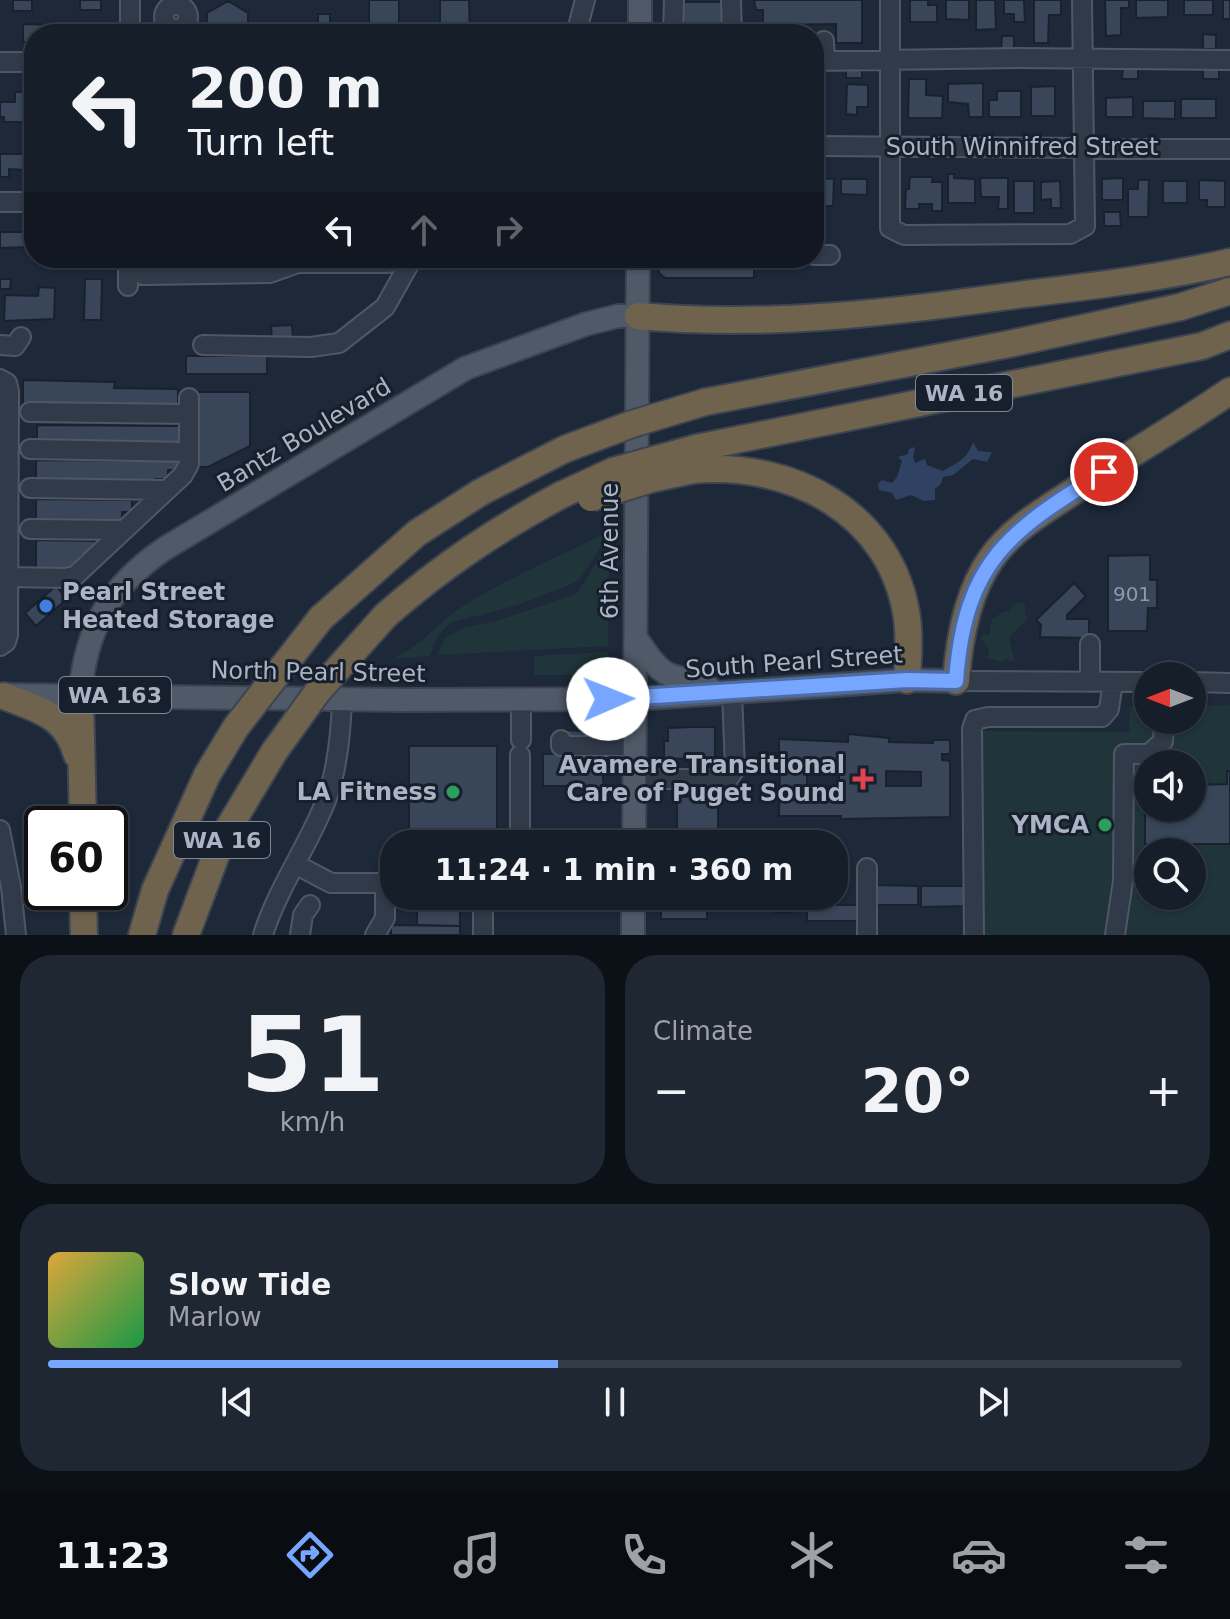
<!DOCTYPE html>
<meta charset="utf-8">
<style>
:root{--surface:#161e2a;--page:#1f2732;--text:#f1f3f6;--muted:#9ea2a8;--line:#353c47;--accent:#76a6ff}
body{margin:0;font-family:"DejaVu Sans",sans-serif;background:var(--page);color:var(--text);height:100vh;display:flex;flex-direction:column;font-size:30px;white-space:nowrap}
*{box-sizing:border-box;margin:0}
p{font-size:26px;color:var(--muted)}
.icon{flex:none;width:44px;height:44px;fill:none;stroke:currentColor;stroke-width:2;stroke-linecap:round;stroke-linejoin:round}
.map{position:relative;height:935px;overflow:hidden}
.drawer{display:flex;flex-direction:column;gap:20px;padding:20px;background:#0c1017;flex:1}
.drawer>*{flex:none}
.hud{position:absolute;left:24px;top:24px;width:800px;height:244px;border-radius:32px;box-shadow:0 2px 6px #0004,0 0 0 2px var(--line);background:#161e2a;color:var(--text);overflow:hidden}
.needle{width:52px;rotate:270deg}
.buttons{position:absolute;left:1134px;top:662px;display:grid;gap:16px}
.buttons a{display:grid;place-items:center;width:72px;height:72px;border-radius:50%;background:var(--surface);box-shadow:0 2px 6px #0004,0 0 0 2px var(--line);font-size:40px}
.speed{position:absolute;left:24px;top:806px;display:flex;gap:16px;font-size:40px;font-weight:700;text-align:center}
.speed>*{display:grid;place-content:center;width:104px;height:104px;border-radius:50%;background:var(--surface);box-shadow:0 2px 6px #0004,0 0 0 2px var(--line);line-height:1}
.speed .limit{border:4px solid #111;border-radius:12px;background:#fff;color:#111}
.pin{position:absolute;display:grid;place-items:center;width:68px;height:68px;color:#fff;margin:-34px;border:4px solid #fff;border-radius:50%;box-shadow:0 2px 8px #0007}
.me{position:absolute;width:88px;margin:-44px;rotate:89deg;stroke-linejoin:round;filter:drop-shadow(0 0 6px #0008)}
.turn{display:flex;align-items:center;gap:28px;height:168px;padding:0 32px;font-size:36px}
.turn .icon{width:104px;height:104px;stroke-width:2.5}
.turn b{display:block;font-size:56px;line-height:68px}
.lanes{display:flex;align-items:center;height:76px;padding:0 32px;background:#0003;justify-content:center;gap:40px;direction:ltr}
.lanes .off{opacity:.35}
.big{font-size:60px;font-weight:600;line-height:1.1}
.drawer .widget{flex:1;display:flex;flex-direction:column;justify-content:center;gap:12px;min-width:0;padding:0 28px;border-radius:32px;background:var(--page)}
.drawer .dial{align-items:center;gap:0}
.dial b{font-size:104px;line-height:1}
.song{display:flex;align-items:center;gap:24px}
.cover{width:96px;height:96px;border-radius:12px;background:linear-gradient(135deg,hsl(40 70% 55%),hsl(140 70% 35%))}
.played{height:8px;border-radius:4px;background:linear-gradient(90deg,var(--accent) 45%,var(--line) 45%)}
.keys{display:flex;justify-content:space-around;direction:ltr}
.heat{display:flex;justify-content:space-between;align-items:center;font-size:44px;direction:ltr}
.drawer .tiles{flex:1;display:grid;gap:20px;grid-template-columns:1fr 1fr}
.widget:last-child{grid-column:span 2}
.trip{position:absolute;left:380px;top:830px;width:468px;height:80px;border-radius:32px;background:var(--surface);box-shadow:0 2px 6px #0004,0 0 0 2px var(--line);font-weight:600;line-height:80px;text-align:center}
.menu{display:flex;height:128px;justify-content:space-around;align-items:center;background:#090c11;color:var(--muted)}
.menu .icon{width:56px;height:56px}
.menu .on{color:var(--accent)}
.menu b{font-size:36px;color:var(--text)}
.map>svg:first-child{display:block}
.green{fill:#1f3539;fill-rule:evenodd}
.water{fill:#2f4261}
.building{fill:#394558;stroke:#19212e;stroke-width:2;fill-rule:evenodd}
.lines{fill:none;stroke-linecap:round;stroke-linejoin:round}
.minor-casing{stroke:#4f5766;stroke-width:22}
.major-casing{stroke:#3b4351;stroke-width:26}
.highway-casing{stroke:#3c4452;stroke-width:30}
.minor{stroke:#313a48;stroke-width:18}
.major{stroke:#4f5968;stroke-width:22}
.highway{stroke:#6f634d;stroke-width:26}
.highway-bridge-casing{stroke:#3c4452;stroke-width:30;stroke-linecap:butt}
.highway-bridge{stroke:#6f634d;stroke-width:26}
.route-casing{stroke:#4d6ca6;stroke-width:20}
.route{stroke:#76a6ff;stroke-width:14}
.shop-dot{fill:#3f7fe0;stroke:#171f2c;stroke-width:3}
.health-dot{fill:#e0444e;stroke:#171f2c;stroke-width:3}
.leisure-dot{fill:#2e9e5b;stroke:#171f2c;stroke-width:3}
.labels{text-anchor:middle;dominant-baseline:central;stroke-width:6;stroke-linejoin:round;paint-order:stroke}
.number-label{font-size:20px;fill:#8e98aa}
.shield{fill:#171f2c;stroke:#7f8797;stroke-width:2}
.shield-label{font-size:22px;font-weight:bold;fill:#abb4c5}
.street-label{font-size:24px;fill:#abb4c5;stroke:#171f2c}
.poi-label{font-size:24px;font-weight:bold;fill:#abb4c5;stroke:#171f2c;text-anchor:end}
</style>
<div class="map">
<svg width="1230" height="935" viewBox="0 0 1230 935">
<rect width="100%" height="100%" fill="#1d2838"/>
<!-- green -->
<path class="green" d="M603,534L608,536L580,579L572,584L518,605L450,623L437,637L430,656L392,659C420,647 439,621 466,604C509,578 557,557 603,534Z
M609,544L608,646L437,655L445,638L465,627L496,621L576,594Z
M1019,602L1025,605V613L1028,618L1009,638L1015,662L1006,659L1002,662L987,658L989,649L980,638L984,634L989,636L992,619L1004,611L1010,612L1012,606Z
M608,652L606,675H534V656Z
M1230,705V935H980L979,731L1129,732L1130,706H1148V720H1192V706ZM1148,764H1192V808H1148ZM1148,852H1192V896H1148Z"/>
<!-- water -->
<path class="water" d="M973,442L978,451L992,452L987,462L973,459L953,475L943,477L941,484L935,489V500L924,501L911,495L896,500L892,493L879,490L878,484L882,480L892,483L897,477L902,461L898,457L908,454L909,449L915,447L913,457L915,463L925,459L927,465L943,471C959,462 967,459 973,442Z"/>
<!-- building -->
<path class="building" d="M13,0H32V11H13Z
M80,0H101V10H80Z
M369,0H399V34H369Z
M440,0H469L470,34H440Z
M754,0H862V43H836V24L763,25V10H756Z
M910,0H928V5H937V22H910Z
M946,0H969V20L946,19Z
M976,0H995L996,29L976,30Z
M1004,0H1024L1025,22H1014V14H1004Z
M1034,0H1061V15H1049L1048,43H1034Z
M1105,0H1129V8H1121V35L1106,36Z
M1136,0H1168V17L1136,18Z
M1184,0H1213V15H1184Z
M1223,0H1230V19H1223Z
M228,1L248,13V27L253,29L254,34H200L201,26L207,22V13Z
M676,2H726V34H676Z
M318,14H330V27H342V34H305V27H318Z
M23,24L53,25V34H34V42H23Z
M62,24L94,25V34H62Z
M1203,34L1216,35V49H1203Z
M1002,36H1014V51H1001Z
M846,64H862V78H846Z
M1203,65H1219V79H1203Z
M1123,66H1138V79H1122Z
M909,79H926V95L943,96L942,118H908Z
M983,83V117H969L968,104L948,102V84Z
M847,84L868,85V107H857V115L846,114Z
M1055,86V116H1031V87Z
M997,91H1021V117H989V100H997Z
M15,92H30V122H4V117H0V102H15Z
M1133,97V117H1106V98Z
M1181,99H1216V118H1181Z
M1143,101H1175V119L1143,118Z
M0,154H24V170L9,169V177H0Z
M948,174H954V178L975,179V203H948Z
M910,177H933L932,182H942V211H932V204H919V209H905L906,189H909Z
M814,178L834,179L833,206H814Z
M980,178H1008V209H998L999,197H981Z
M1123,178V200H1102V179Z
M841,179H867V195L841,194Z
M1138,180H1149L1148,217H1128V189H1138Z
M1199,180L1225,181V207H1207V200H1199Z
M1014,181H1034V213H1014Z
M1060,181L1061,208H1051V199L1041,200V182Z
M1163,181H1187V203H1163Z
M1104,212H1120L1121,226H1104Z
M0,232H30V247L0,248Z
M84,258H101V264H84Z
M664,258H754V278H665L659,273V262Z
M0,279H11L10,289H0Z
M85,279H102L101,320H84Z
M39,287L55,288L54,319L4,321L5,295L38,296Z
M292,325L293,338L272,339L271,326Z
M186,356H267V374H186Z
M23,380L115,382L114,388L178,389V412L23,411Z
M196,392H250V446L208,467H195Z
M37,425L181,426V448H37Z
M36,460L181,461L180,470H168V479H155V487H36Z
M36,499L132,500V512H122V520H115V528H36Z
M36,540L95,541V551L91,556H81V569L36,571Z
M1150,555V580H1157V608H1148L1147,631H1108V556Z
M1074,583L1086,596L1067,615V619H1089V638L1040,637L1041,625L1036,620Z
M56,586L67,599L36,626L25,613Z
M692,727H715V758L664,759V741H668V728Z
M565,730L603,732L602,743L565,742Z
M848,734L889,738V742L933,743V740H950V754H942V760L950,761V817L841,819V816H779L780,760H783V753H779V739L848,742ZM886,771L921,772V786H886ZM807,772H839V786H807Z
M409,746H497V837H489L495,844H409Z
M543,754H601L604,790H586V786H543Z
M1227,771H1230V844H1145V785H1148V808H1192V785L1227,784Z
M718,796V840L677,841V797Z
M873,885L918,886V905H873Z
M921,886H965V906L921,907Z
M417,896H464V908H460V926L417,925Z
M661,896H707V919H661Z
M775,896H792V913H775Z
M807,905H860V921H807Z
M391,925L460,926V935H391Z"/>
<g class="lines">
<!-- minor casing -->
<g class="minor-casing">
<path id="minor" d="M731,0L732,34
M890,0V228L904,235L1070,234L1085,226L1082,0
M164 17a12 12 0 1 1 24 0a12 12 0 1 1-24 0Z
M130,34V0
M576,34L585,0
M673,34L674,0
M824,41L825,61
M814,61L1017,58L1230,60
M0,62H34
M814,146L1230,149
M0,202H34
M814,255H830
M143,275L270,273L298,263H387L412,259L552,258
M128,286V258
M0,345L15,346L21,337
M203,345L311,347L339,343L385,307L412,259
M0,379L7,383L9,392L8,635L6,642L0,646
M30,412L189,414
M30,449L189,452
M30,488L165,490
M30,529L121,530
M9,577L66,578L76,575L183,475L189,464V398
M1090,644V682
M956,681L1148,682
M1192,682L1230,683
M521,699V740
M561,740V746H635
M634,779H728L735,769L732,692
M0,830L11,887L16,935
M520,844V755
M295,864L331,883H394
M867,868V935
M483,896V935
M263,935C278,887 309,845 327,798C338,766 341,733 342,699
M300,935L303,915L310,905
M375,935L385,918V883
M974,935L972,729L975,720L988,717H1102L1109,709L1113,682
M1115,935L1123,881L1124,754H1149L1163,741L1164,720"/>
</g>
<!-- major casing -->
<g class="major-casing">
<path id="major" d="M640,34V0
M636,638C644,649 653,666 666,673C682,682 700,678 714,692
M80,694C86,629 109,587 164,549L466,368L586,324L618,316H638
M9,695L404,700L635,699L907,680L956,681
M634,844L638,258
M633,935V896"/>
</g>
<!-- highway casing -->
<g class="highway-casing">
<path id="highway" d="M638,316C760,327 882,314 1002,297C1081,287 1152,280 1230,262
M705,402L1009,344L1180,307L1230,291
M696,448L1202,346L1230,335
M693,470C792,461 892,513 907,618C910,638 908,659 907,680
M386,615C442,566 496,530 561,495
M321,618L417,533L481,492L565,449
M956,681C959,640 967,593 991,559C1011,530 1042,512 1071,493C1123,458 1178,427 1230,391
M80,694L83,824
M4,696C39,710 66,715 77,755
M83,892L84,935
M142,935L155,890L207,775
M186,935L222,839L274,752"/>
</g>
<!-- minor -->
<use href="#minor" class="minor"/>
<!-- major -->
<use href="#major" class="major"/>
<!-- highway -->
<use href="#highway" class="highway"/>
<!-- highway-bridge casing -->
<g class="highway-bridge-casing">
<path id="highway-bridge" d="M565,449L632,424L705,402
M561,495L613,471L696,448
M591,498L651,479L693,470
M274,752L318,691L386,615
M207,775L236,727L321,618"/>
</g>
<!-- highway-bridge -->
<use href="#highway-bridge" class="highway-bridge"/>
</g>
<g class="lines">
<!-- route casing -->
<g class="route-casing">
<path id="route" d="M608,699L907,680L956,681C965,560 1009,532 1104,472"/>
</g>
<!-- route -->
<use href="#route" class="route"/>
</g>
<!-- markers -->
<circle class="shop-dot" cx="46" cy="606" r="8"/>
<path class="health-dot" d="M859 767h8v8h8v8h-8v8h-8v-8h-8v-8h8z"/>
<g class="leisure-dot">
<circle cx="453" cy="792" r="8"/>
<circle cx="1105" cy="825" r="8"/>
</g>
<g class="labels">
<!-- number labels -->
<g class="number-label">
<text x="1132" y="594">901</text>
</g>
<!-- shield labels -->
<g class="shield">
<rect x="916" y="375" width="96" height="36" rx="6"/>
<rect x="59" y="677" width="112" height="36" rx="6"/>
<rect x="174" y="822" width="96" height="36" rx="6"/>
</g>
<g class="shield-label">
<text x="964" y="393">WA 16</text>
<text x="115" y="695">WA 163</text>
<text x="222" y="840">WA 16</text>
</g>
<!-- street labels -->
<g class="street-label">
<text x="1022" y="147">South Winnifred Street</text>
<text transform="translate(304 435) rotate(-31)">Bantz Boulevard</text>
<text transform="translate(610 551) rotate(-90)">6th Avenue</text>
<text transform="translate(794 662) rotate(-4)">South Pearl Street</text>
<text transform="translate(318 672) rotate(1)">North Pearl Street</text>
</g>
<!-- poi labels -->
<g class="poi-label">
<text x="62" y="592" text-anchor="start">Pearl Street<tspan x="62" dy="28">Heated Storage</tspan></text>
<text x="845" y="765">Avamere Transitional<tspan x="845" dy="28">Care of Puget Sound</tspan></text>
<text x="437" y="792">LA Fitness</text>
<text x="1089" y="825">YMCA</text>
</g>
</g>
</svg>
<div class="buttons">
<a><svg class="needle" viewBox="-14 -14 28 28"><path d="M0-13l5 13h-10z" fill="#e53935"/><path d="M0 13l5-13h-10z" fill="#9ea2a8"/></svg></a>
<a><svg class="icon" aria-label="sound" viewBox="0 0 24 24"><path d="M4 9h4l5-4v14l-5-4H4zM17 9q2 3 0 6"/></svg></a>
<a><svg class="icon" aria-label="search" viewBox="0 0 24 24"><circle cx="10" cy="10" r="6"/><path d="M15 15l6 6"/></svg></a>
</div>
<div class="speed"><div class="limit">60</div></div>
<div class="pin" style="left:1104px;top:472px;background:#d93025"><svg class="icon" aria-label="arrive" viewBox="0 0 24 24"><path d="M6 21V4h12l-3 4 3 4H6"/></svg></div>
<svg class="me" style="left:608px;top:699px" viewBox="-20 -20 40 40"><circle r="19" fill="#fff"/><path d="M0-13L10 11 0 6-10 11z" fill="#76a6ff"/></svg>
<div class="trip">11:24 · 1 min · 360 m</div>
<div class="hud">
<div class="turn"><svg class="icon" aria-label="left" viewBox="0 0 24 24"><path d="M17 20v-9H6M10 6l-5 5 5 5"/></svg><div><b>200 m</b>Turn left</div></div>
<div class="lanes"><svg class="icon" aria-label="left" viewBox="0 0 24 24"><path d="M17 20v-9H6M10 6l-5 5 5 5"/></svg><svg class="icon off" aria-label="ahead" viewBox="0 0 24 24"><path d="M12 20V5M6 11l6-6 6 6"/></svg><svg class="icon off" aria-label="right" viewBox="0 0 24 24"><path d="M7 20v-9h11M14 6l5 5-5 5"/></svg></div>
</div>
</div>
<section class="drawer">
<div class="tiles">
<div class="widget dial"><b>51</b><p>km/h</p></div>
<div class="widget"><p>Climate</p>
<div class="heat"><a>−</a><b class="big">20°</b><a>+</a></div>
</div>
<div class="widget">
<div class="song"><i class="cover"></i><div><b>Slow Tide</b><p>Marlow</p></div></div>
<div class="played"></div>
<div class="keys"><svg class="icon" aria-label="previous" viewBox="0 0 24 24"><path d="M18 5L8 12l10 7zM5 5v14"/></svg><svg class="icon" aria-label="pause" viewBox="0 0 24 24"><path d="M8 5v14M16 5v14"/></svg><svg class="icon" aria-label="next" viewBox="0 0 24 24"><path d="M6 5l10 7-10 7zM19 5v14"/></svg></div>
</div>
</div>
</section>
<nav class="menu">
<b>11:23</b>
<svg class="icon on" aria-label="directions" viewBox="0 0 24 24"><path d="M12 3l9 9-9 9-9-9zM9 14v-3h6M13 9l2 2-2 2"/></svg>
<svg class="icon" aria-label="music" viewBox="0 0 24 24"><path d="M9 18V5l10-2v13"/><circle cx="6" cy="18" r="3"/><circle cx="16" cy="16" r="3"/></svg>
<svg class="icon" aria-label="phone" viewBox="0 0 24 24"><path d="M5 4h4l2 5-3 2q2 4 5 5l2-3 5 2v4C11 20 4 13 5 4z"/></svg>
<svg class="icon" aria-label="climate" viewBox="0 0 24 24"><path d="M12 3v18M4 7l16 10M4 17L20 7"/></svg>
<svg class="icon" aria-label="car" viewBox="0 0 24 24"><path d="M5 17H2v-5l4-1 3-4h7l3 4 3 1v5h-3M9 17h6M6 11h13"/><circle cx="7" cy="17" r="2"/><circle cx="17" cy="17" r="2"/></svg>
<svg class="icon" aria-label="filters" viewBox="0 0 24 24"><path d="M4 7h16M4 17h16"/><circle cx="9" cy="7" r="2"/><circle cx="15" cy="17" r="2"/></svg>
</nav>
